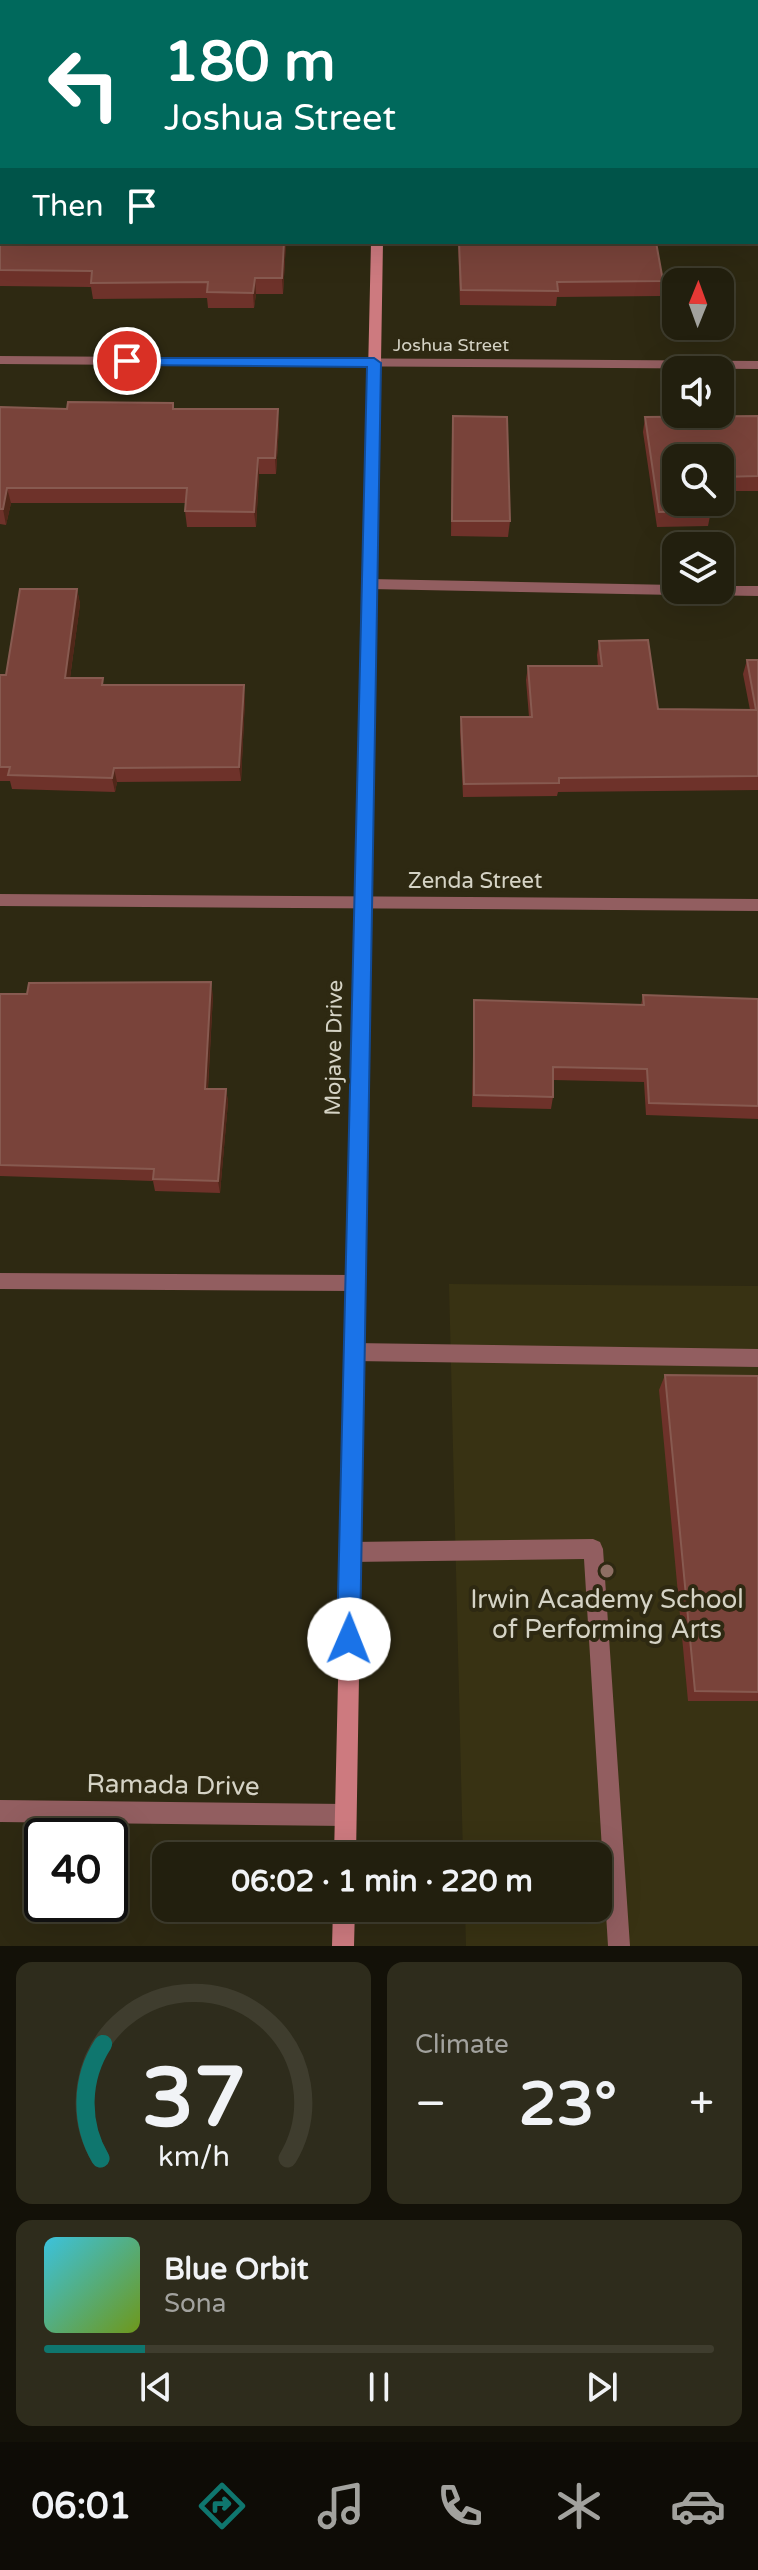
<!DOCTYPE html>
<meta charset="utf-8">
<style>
:root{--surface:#221f0e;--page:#2e2c1c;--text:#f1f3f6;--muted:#a2a29e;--line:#3f3d2e;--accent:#0f766e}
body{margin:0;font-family:"Varela Round",sans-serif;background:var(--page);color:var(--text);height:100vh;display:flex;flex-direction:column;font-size:30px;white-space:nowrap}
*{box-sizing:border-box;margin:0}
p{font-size:26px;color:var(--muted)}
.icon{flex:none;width:44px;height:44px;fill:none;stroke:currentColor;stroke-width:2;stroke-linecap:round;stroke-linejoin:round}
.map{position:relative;height:1946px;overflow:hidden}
.panel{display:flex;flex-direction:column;gap:16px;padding:16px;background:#131108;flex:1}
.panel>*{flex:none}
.top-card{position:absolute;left:0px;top:0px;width:758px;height:244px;box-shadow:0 8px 32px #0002,0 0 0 2px var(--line);background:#00695c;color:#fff;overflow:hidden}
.needle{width:52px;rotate:1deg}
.fabs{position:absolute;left:662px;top:268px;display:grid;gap:16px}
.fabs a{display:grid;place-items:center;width:72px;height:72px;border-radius:16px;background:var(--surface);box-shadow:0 8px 32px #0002,0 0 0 2px var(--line);font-size:40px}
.speed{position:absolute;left:24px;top:1818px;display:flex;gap:16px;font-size:40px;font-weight:700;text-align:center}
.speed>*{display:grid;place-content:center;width:104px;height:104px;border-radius:50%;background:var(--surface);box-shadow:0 8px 32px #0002,0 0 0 2px var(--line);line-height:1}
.speed .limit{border:4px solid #111;border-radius:12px;background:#fff;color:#111}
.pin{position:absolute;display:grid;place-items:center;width:68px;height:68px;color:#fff;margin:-34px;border:4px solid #fff;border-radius:50%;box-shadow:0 2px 8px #0007}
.me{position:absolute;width:88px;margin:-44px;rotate:1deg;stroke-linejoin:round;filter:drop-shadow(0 0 6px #0008)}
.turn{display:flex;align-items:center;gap:28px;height:168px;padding:0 32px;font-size:36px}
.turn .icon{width:104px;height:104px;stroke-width:2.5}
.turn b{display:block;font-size:56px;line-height:68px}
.then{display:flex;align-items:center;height:76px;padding:0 32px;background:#0003;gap:16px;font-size:30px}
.big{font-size:60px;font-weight:700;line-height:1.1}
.panel .tile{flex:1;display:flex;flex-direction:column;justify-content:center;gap:12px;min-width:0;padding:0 28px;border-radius:16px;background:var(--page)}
.panel .dial{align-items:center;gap:0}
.dial svg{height:208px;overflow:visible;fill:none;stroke:var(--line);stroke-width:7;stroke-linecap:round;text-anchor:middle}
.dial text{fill:var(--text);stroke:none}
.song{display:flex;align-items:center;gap:24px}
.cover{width:96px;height:96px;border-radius:12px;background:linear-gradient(135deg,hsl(190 70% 55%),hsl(80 70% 35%))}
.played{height:8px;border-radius:4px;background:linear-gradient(90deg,var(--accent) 15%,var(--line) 15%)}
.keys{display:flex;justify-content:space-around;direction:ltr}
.heat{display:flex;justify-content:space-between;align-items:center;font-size:44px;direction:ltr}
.panel .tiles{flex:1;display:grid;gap:16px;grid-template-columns:1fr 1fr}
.tile:last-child{grid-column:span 2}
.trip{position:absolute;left:152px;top:1842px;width:460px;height:80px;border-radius:16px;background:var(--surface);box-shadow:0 8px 32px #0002,0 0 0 2px var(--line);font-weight:700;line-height:80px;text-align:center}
.dock{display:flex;height:128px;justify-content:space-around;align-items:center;background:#0e0c06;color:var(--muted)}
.dock .icon{width:56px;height:56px}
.dock .on{color:var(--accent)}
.dock b{font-size:36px;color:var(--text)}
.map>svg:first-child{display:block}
.built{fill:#383213}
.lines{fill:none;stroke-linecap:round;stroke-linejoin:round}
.lane{fill:#925e60;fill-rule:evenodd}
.street{fill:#925e60;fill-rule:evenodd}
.secondary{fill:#cd7a7f;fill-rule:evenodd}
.wall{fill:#6e322a}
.shaded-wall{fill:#502719}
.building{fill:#79433a;stroke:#875a50;stroke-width:2}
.route{fill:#1a73e8;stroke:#114b97;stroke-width:2}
.education-dot{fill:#8d6e63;stroke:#2e2912;stroke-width:3}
.labels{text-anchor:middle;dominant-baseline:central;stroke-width:8;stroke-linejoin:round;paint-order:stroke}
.far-street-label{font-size:18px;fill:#d5d3c5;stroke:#2e2912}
.street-label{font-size:22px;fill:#d5d3c5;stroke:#2e2912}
.near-poi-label{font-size:26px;fill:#d5d3c5;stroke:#2e2912}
.near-street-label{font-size:26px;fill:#d5d3c5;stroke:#2e2912}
</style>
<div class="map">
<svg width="758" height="1946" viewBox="0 0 758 1946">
<rect width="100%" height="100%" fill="#2e2912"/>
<!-- built -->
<path class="built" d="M449,1284L758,1286V1946H466L465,1908H598V1856H463Z"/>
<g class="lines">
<!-- lane -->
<path class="lane" d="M370,579L676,585V590H683L676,595L370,589L363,584Z
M720,586H758V596L698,595L691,590H720Z
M0,1273L355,1275L361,1277L364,1283L361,1289L355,1291L0,1289Z
M593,1539L600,1542L603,1549L630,1946H608L584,1559L350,1562L343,1559L340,1552L343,1545L350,1542Z"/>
<!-- street -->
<path class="street" d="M0,17H2V23H0Z
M756,19H758V25H756Z
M0,356L758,361V369L0,364Z
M0,894L758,899V911L0,906Z
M354,1343L758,1349V1367L354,1361L348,1358L345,1352L348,1346Z
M0,1800L345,1804L353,1807L356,1815L353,1823L345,1826L0,1822Z"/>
<!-- secondary -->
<path class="secondary" d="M377,0H387V2H377Z
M371,242H383L356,1856H334Z
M333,1908H355L354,1946H332Z"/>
</g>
<!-- wall -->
<path class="wall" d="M0,224L286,242L283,294H256L254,308H208L207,298L93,299L91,287L0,286Z
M458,242H656L663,281L661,296L557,297L556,306L460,305Z
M173,403L174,409L279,425L276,474H259L256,527H187L185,511L186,503H11L6,525L0,524V407L67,409Z
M758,416V491H720V458H676L711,511L708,526L657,527L643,432L645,417Z
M452,432L510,521L508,537L451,536Z
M77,589L80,604L70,678L105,685L245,699L241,781L117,782L115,792L12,789L10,781H0V675H6Z
M599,641L658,709L750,710L743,674L747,660H758V790L558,792L557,796L463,797L460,731L461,717H529L526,680L528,666H598L597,655Z
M0,994L213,995L208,1089H226L228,1102L220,1193L155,1191L153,1181L0,1176Z
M643,995L758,999V1119L646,1115L644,1082L553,1080V1097L551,1109L472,1107L474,1000L641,1005Z
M665,1375L758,1376V1701H688L659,1390Z"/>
<!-- shaded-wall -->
<path class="shaded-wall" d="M2,71V94L0,102V77Z
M284,242H286L283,294L282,278Z
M255,278L256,294L254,308L253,293Z
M278,409L279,425L276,474L275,458Z
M258,458L259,474L256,527L254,512Z
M7,488L11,503L6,525L3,509Z
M77,589L80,604L68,692L65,678Z
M244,685L245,699L241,781L239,767Z
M114,768L117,782L115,792L112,778Z
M211,982L213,995L207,1101L205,1089Z
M226,1089L228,1102L220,1193L218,1181Z"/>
<!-- building -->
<path class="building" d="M161,0H290V2H161Z
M0,54H2V71L0,77Z
M0,224H2V242H284L282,278H255L253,293L207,292L208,282L91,283L92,271L0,270Z
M459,242H656L663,281L557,282L558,291L461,290Z
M68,402L173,403V409H278L275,458H258L254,512L185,511L187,488H7L3,509H0V407L67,409Z
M453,416L507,417L510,521H452Z
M758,416V476L720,477V458H676V502H709L711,511L659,512L645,417Z
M20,589H77L65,678H103L102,685H244L239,767L114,768L112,778L8,775L10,767H0V675H6Z
M648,640L658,709L756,710L747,660H758V776L559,778V783L464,784L461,717H532L528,666H602L599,641Z
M211,982L205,1089H226L218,1181L153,1179L154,1169L0,1165V994H27L29,983Z
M643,995L758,999V1106L649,1103L647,1069L553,1067V1097L474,1095V1000L644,1005Z
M665,1375L758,1376V1692L695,1691Z"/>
<!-- route -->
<path class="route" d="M122,358H374L381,363L360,1639L357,1648L349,1651L340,1648L337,1639L367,367L127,365L122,364Z"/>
<!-- markers -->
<circle class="education-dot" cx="607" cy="1571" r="8"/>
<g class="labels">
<!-- far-street labels -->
<g class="far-street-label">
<text x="451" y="345">Joshua Street</text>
</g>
<!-- street labels -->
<g class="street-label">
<text x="475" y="881">Zenda Street</text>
<text transform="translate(334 1048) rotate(-89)">Mojave Drive</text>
</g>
<!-- near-poi labels -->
<g class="near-poi-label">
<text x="607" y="1599">Irwin Academy School<tspan x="607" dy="30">of Performing Arts</tspan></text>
</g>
<!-- near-street labels -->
<g class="near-street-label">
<text transform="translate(173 1785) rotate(1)">Ramada Drive</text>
</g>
</g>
</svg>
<div class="fabs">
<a><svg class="needle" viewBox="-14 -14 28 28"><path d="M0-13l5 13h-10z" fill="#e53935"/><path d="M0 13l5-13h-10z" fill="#a2a29e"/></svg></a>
<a><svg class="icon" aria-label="sound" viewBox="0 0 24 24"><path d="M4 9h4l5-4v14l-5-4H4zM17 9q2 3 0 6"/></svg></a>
<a><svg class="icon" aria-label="search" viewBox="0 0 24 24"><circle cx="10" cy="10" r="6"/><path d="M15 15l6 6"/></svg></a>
<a><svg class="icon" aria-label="layers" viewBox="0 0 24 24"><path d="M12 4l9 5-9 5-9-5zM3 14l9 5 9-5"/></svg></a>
</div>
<div class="speed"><div class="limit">40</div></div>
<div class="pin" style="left:127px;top:361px;background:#d93025"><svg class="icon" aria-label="arrive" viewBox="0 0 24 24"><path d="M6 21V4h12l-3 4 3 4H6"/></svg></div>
<svg class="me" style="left:349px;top:1639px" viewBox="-20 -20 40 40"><circle r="19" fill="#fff"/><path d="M0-13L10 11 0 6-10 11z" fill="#1a73e8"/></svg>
<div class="trip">06:02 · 1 min · 220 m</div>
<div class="top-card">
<div class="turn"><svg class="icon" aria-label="left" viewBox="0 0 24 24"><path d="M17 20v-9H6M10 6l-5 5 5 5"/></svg><div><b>180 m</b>Joshua Street</div></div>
<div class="then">Then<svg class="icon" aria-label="arrive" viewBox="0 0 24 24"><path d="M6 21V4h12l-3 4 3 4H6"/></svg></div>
</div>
</div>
<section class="panel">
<div class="tiles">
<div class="tile dial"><svg viewBox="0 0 100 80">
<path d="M14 69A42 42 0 1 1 86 69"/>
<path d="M14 69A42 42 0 0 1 15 25" stroke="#0f766e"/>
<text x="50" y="56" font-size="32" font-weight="700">37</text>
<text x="50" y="72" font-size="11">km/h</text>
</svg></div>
<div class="tile"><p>Climate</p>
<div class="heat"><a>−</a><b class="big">23°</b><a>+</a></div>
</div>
<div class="tile">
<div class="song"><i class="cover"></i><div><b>Blue Orbit</b><p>Sona</p></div></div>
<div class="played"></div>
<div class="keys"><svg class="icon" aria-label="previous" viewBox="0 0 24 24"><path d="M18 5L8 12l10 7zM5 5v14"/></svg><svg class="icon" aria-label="pause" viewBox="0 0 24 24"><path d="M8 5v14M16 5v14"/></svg><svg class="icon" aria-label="next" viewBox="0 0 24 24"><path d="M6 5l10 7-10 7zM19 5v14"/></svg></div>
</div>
</div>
</section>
<nav class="dock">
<b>06:01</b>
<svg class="icon on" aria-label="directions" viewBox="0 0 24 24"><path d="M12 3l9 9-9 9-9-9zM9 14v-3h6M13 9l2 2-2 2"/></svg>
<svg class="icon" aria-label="music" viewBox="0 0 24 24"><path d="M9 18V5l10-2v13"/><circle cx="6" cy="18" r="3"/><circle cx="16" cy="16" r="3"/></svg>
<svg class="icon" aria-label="phone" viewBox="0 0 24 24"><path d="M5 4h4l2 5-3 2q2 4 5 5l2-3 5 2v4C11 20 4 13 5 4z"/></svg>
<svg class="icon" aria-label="climate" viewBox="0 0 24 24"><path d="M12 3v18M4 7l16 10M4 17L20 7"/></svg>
<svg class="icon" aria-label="car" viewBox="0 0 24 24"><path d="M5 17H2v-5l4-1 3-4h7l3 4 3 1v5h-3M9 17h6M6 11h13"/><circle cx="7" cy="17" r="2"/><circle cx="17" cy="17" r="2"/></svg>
</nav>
